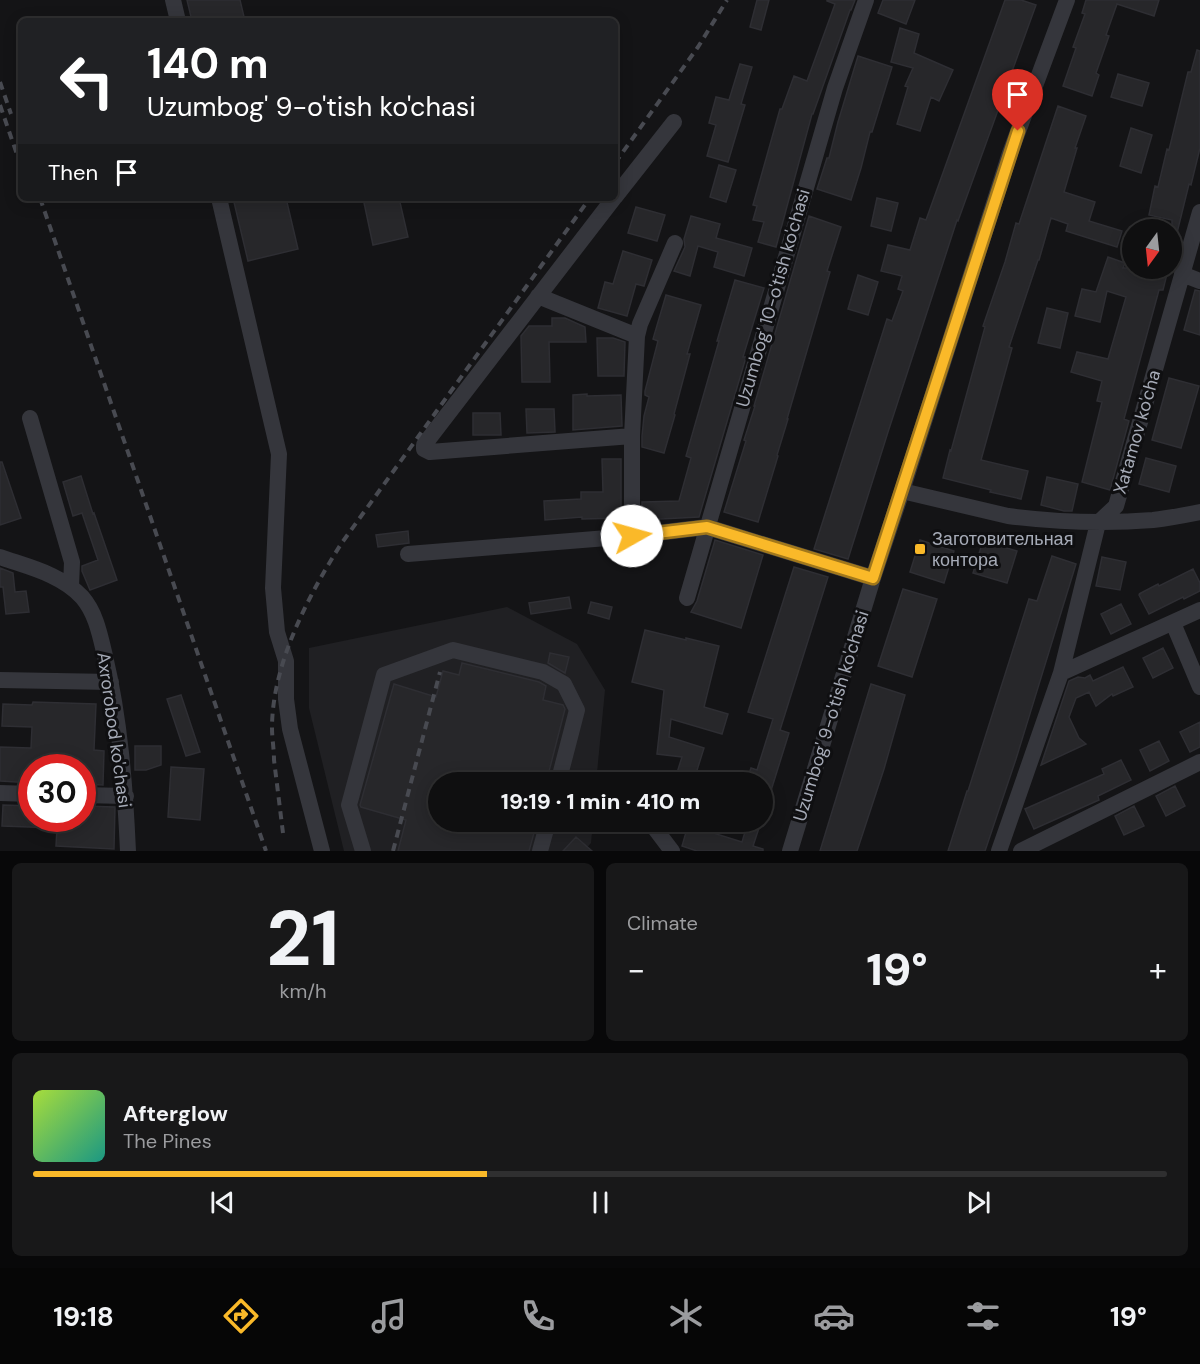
<!DOCTYPE html>
<meta charset="utf-8">
<style>
:root{--surface:#0f0f10;--page:#181819;--text:#f1f3f6;--muted:#9b9c9f;--line:#2f2f30;--accent:#fab929}
body{margin:0;font-family:"DM Sans",sans-serif;background:var(--page);color:var(--text);height:100vh;display:flex;flex-direction:column;font-size:22px;white-space:nowrap}
*{box-sizing:border-box;margin:0}
p{font-size:20px;color:var(--muted)}
.icon{flex:none;width:33px;height:33px;fill:none;stroke:currentColor;stroke-width:2;stroke-linecap:round;stroke-linejoin:round}
.map{position:relative;height:851px;overflow:hidden}
.sheet{display:flex;flex-direction:column;gap:12px;padding:12px;background:#080809;flex:1}
.sheet>*{flex:none}
.guide{position:absolute;left:18px;top:18px;width:600px;height:183px;border-radius:9px;box-shadow:0 3px 15px #0003,0 0 0 2px var(--line);background:#202124;color:#fff;overflow:hidden}
.needle{width:39px;rotate:195deg}
.fabs{position:absolute;left:1122px;top:219px;display:grid;gap:12px}
.fabs a{display:grid;place-items:center;width:60px;height:60px;border-radius:50%;background:var(--surface);box-shadow:0 3px 15px #0003,0 0 0 2px var(--line);font-size:30px}
.speed{position:absolute;left:18px;top:754px;display:flex;gap:12px;font-size:30px;font-weight:700;text-align:center}
.speed>*{display:grid;place-content:center;width:78px;height:78px;border-radius:50%;background:var(--surface);box-shadow:0 3px 15px #0003,0 0 0 2px var(--line);line-height:1}
.speed .limit{border:9px solid #d22;background:#fff;color:#111}
.pin{position:absolute;display:grid;place-items:center;width:51px;height:51px;color:#fff;margin:-62px -26px;border-radius:50% 50% 50% 0;rotate:-45deg;box-shadow:0 0 6px #0007}
.pin .icon{rotate:45deg}
.me{position:absolute;width:66px;margin:-33px;rotate:83deg;stroke-linejoin:round;filter:drop-shadow(0 0 4px #0008)}
.turn{display:flex;align-items:center;gap:21px;height:126px;padding:0 30px;font-size:27px}
.turn .icon{width:78px;height:78px;stroke-width:2.5}
.turn b{display:block;font-size:42px;line-height:51px}
.then{display:flex;align-items:center;height:57px;padding:0 30px;background:#0003;gap:12px;font-size:22px}
.big{font-size:45px;font-weight:800;line-height:1.1}
.sheet .tile{flex:1;display:flex;flex-direction:column;justify-content:center;gap:9px;min-width:0;padding:0 21px;border-radius:9px;background:var(--page)}
.sheet .dial{align-items:center;gap:0}
.dial b{font-size:78px;line-height:1}
.song{display:flex;align-items:center;gap:18px}
.cover{width:72px;height:72px;border-radius:9px;background:linear-gradient(135deg,hsl(80 70% 55%),hsl(170 70% 35%))}
.played{height:6px;border-radius:3px;background:linear-gradient(90deg,var(--accent) 40%,var(--line) 40%)}
.keys{display:flex;justify-content:space-around;direction:ltr}
.heat{display:flex;justify-content:space-between;align-items:center;font-size:33px;direction:ltr}
.sheet .tiles{flex:1;display:grid;gap:12px;grid-template-columns:1fr 1fr}
.tile:last-child{grid-column:span 2}
.trip{position:absolute;left:428px;top:772px;width:345px;height:60px;border-radius:30px;background:var(--surface);box-shadow:0 3px 15px #0003,0 0 0 2px var(--line);font-weight:800;line-height:60px;text-align:center}
.tabs{display:flex;height:96px;justify-content:space-around;align-items:center;background:#060606;color:var(--muted)}
.tabs .icon{width:42px;height:42px}
.tabs .on{color:var(--accent)}
.tabs b{font-size:27px;color:var(--text)}
.map>svg:first-child{display:block}
.built{fill:#202023}
.building{fill:#27272a;stroke:#2e2e33;stroke-width:1.5}
.lines{fill:none;stroke-linecap:round;stroke-linejoin:round}
.minor{stroke:#35363c;stroke-width:16}
.rail{stroke:#484a51;stroke-width:4;stroke-dasharray:8 6;stroke-linecap:butt}
.route-casing{stroke:#a2781b;stroke-width:15}
.route{stroke:#fab929;stroke-width:10}
.poi-dot{fill:#fab929;stroke:#0f0f11;stroke-width:2}
.labels{text-anchor:middle;dominant-baseline:central;stroke-width:6;stroke-linejoin:round;paint-order:stroke}
.street-label{font-size:18px;fill:#a6abb7;stroke:#0f0f11}
.poi-label{font-size:18px;fill:#a6abb7;stroke:#0f0f11;text-anchor:start}
</style>
<div class="map">
<svg width="1200" height="851" viewBox="0 0 1200 851">
<rect width="100%" height="100%" fill="#141416"/>
<!-- built -->
<path class="built" d="M507,607L577,644L605,690L596,783H438V822H593L591,843L584,851H344L309,708V648Z"/>
<!-- building -->
<path class="building" d="M187,0H240L245,21H192Z
M757,0H769L761,30L750,27Z
M827,0H855L851,10H850L813,114H812L776,247L758,242L764,222L753,220L757,206L753,205L780,109H782L794,76L807,81L835,4L827,1Z
M883,0H915L906,24L878,13Z
M1005,0H1021L1036,5L958,221L957,220L888,432L848,559L814,549L887,319L892,321L903,291L898,289L902,276L881,271L888,245L910,250L920,218L926,220Z
M1086,0H1159L1154,16L1117,4L1106,35L1109,36L1096,73L1099,75L1092,96L1063,86L1076,48L1073,47L1085,14L1082,13Z
M900,28L919,34L914,53L953,70L939,101L931,97L920,131L897,124L908,87L905,86L913,68L891,62Z
M1197,50L1200,51V148L1191,185L1189,184L1175,241L1172,240V220L1149,215L1155,186L1158,187L1167,149L1169,150L1188,72H1191Z
M858,56L892,67L872,132H870L861,168L851,200L817,189L827,158H829L838,122Z
M740,64L752,67L741,104L745,105L728,162L707,156L716,125L709,123L716,97L729,100Z
M1118,74L1149,83L1142,106L1111,97Z
M1058,106L1086,116L1075,148H1077L1064,192L1095,202L1089,221L1122,231L1117,247L1066,231L1068,224L1051,218L1039,260H1038L1009,347L1012,348L981,460L1028,471L1021,499L990,492L991,490L943,478L950,450L951,451L985,327L983,326L1005,262L1016,223L1019,224Z
M1131,128L1152,135L1141,173L1120,166Z
M719,165L736,170L726,202L710,197Z
M233,198H286L298,249L248,261Z
M363,198H399L408,237L373,245Z
M877,198L898,203L891,231L871,226Z
M636,207L665,215L657,241L628,233Z
M691,216L720,224L716,238L752,248L744,276L714,267L718,252L698,246L690,276L674,271L685,247L684,239Z
M809,216L841,227L827,271L830,272L787,419H788L777,455L778,456L758,522L724,512L746,441L744,440L755,406H754Z
M623,251L652,260L644,286L636,284L627,316L598,308L605,282L613,284Z
M1108,257L1125,263L1123,268H1147L1167,274L1163,290H1159L1134,382L1124,419L1129,421L1110,490L1082,482L1102,402L1097,401L1102,381L1071,372L1077,352L1108,359L1126,297L1107,291L1100,322L1075,316L1082,289L1096,292Z
M858,275L878,282L868,315L848,309Z
M735,280L764,288L743,357H746L699,517L642,520V502L679,501L691,458L686,456L719,341H717Z
M1195,290L1200,291V335L1184,330Z
M666,295L701,305L687,354H690L674,414L675,415L664,453L642,447V436L644,416L649,397L645,395V391L658,341L653,339Z
M1047,308L1068,313L1060,348L1038,343Z
M552,318H565L585,327L586,342H549L550,382H522L521,336L529,326H552Z
M597,338H613L625,342L624,376H598Z
M1169,378L1199,386L1181,448L1152,440Z
M587,394V396L621,395L622,426L573,430V395Z
M526,409H554L555,432L527,433Z
M473,413H500L501,435H473Z
M1146,458L1176,466L1169,492L1139,484Z
M602,459H621V518L582,519V517L545,520L544,501L581,499V492H603Z
M0,462H2L21,518L0,525Z
M81,476L93,514L94,513L117,580L90,590L82,571V566L98,560L82,513L73,516L63,482Z
M1047,477L1078,484L1072,511H1064L1041,505Z
M408,531L409,543L378,547L376,535Z
M715,540L763,555L741,628L691,612L697,601Z
M920,540L954,551L944,583L910,572Z
M983,541L1017,551L1007,583L973,573Z
M1052,556L1076,564L1016,759L985,851H948L967,791H968L1029,599L1037,601Z
M1102,557L1126,562L1120,590L1096,586Z
M794,567L828,577L780,730L789,733L764,813H762V783H746L751,768L757,770L773,719L748,712Z
M0,568L13,573L15,592L26,591L29,612L6,614L3,587H0Z
M1193,569L1200,583V591L1184,599L1183,597L1149,614L1139,595L1140,594H1139L1158,584L1159,586Z
M903,589L937,599L912,677L878,666Z
M569,597L571,608L531,614L529,603Z
M591,602L612,607L609,619L588,613Z
M1121,604L1131,624L1111,634L1101,614Z
M645,630L686,640V638L719,646L704,707L728,714L722,734L671,719L669,737L704,748L693,783H688L675,779L682,757L657,754L664,690L632,682Z
M1163,648L1173,668L1153,678L1143,658Z
M550,653L569,657L565,673L548,663Z
M462,663L539,682L546,686L543,700L563,705L565,709L546,783H438V822H537L529,851H398L406,820L361,807L360,805L394,684L436,697L443,671L459,675Z
M1123,667L1133,687L1113,696L1112,694L1096,706L1089,692L1076,698L1069,717L1079,738L1086,744L1041,765L1069,681L1078,677L1085,678L1090,675L1093,681Z
M871,684L905,695L884,769L857,851H820Z
M181,695L200,752L186,756L167,699Z
M33,702L96,704L94,750L104,751L103,785L82,784V768H32V783L0,781V747L31,748L32,727L2,726L3,704L32,705Z
M1200,722V747L1190,752L1180,732Z
M1159,741L1169,761L1150,771L1140,750Z
M135,746H161V765L146,770H135Z
M1121,760L1131,780L1098,796L1099,800L1034,829L1025,809L1104,774L1102,769Z
M171,767L204,769L200,820L168,817Z
M1175,786L1185,806L1166,816L1156,796Z
M3,805L32,806V819H82V806L115,807L114,849L56,846L57,828L2,826Z
M1134,806L1144,826L1124,835L1115,816Z
M689,822H713L710,832L742,842L748,822H761L753,846L763,849V851H697L682,846Z
M576,837L592,851H563Z"/>
<g class="lines">
<!-- minor -->
<path class="minor" d="M173,0L178,21
M615,197L674,122
M219,198L279,454L273,588L277,632L286,661V699L290,729L322,851
M614,198L424,445V449L430,452L632,436
M1182,274L1200,281
M538,296L637,336
M30,418L72,562L71,587
M902,491L1008,516C1056,522 1105,524 1153,520C1169,518 1185,515 1200,512
M632,536V436L637,336L640,324L675,243
M408,554L632,536L707,527L873,578
M0,557C28,567 61,574 82,597C96,613 100,635 105,656C120,720 125,785 128,851
M687,598L835,88L866,0
M1173,623L1200,687
M1061,673L1200,610
M0,680L111,682
M0,793L32,794
M82,795L126,796
M650,822L672,851
M363,851L349,805L384,675L453,650L543,672L564,684L577,710L558,783
M540,851L548,822
M790,851L873,578L902,491L1010,153L1067,0
M999,851L1061,673L1098,523L1116,506L1200,212
M1021,851L1200,762"/>
<!-- rail -->
<path class="rail" d="M0,82L11,114
M0,105L21,166
M615,163L698,47L727,0
M40,198L266,851
M283,833C280,809 277,784 274,760C274,749 272,738 272,728C272,665 308,596 341,544L590,198
M393,851L440,672"/>
</g>
<g class="lines">
<!-- route casing -->
<g class="route-casing">
<path id="route" d="M632,536L707,527L873,578L1018,131"/>
</g>
<!-- route -->
<use href="#route" class="route"/>
</g>
<!-- markers -->
<rect class="poi-dot" x="914" y="543" width="12" height="12" rx="3"/>
<g class="labels">
<!-- street labels -->
<g class="street-label">
<text transform="translate(773 298) rotate(-74)">Uzumbog' 10-o'tish ko'chasi</text>
<text transform="translate(1137 432) rotate(-74)">Xatamov ko'cha</text>
<text transform="translate(831 716) rotate(-73)">Uzumbog' 9-o'tish ko'chasi</text>
<text transform="translate(114 730) rotate(82)">Axrorobod ko'chasi</text>
</g>
<!-- poi labels -->
<g class="poi-label">
<text x="932" y="539">Заготовительная<tspan x="932" dy="21">контора</tspan></text>
</g>
</g>
</svg>
<div class="fabs">
<a><svg class="needle" viewBox="-14 -14 28 28"><path d="M0-13l5 13h-10z" fill="#e53935"/><path d="M0 13l5-13h-10z" fill="#9b9c9f"/></svg></a>
</div>
<div class="speed"><div class="limit">30</div></div>
<div class="pin" style="left:1018px;top:131px;background:#d93025"><svg class="icon" aria-label="arrive" viewBox="0 0 24 24"><path d="M6 21V4h12l-3 4 3 4H6"/></svg></div>
<svg class="me" style="left:632px;top:536px" viewBox="-20 -20 40 40"><circle r="19" fill="#fff"/><path d="M0-13L10 11 0 6-10 11z" fill="#fab929"/></svg>
<div class="trip">19:19 · 1 min · 410 m</div>
<div class="guide">
<div class="turn"><svg class="icon" aria-label="left" viewBox="0 0 24 24"><path d="M17 20v-9H6M10 6l-5 5 5 5"/></svg><div><b>140 m</b>Uzumbog' 9-o'tish ko'chasi</div></div>
<div class="then">Then<svg class="icon" aria-label="arrive" viewBox="0 0 24 24"><path d="M6 21V4h12l-3 4 3 4H6"/></svg></div>
</div>
</div>
<section class="sheet">
<div class="tiles">
<div class="tile dial"><b>21</b><p>km/h</p></div>
<div class="tile"><p>Climate</p>
<div class="heat"><a>−</a><b class="big">19°</b><a>+</a></div>
</div>
<div class="tile">
<div class="song"><i class="cover"></i><div><b>Afterglow</b><p>The Pines</p></div></div>
<div class="played"></div>
<div class="keys"><svg class="icon" aria-label="previous" viewBox="0 0 24 24"><path d="M18 5L8 12l10 7zM5 5v14"/></svg><svg class="icon" aria-label="pause" viewBox="0 0 24 24"><path d="M8 5v14M16 5v14"/></svg><svg class="icon" aria-label="next" viewBox="0 0 24 24"><path d="M6 5l10 7-10 7zM19 5v14"/></svg></div>
</div>
</div>
</section>
<nav class="tabs">
<b>19:18</b>
<svg class="icon on" aria-label="directions" viewBox="0 0 24 24"><path d="M12 3l9 9-9 9-9-9zM9 14v-3h6M13 9l2 2-2 2"/></svg>
<svg class="icon" aria-label="music" viewBox="0 0 24 24"><path d="M9 18V5l10-2v13"/><circle cx="6" cy="18" r="3"/><circle cx="16" cy="16" r="3"/></svg>
<svg class="icon" aria-label="phone" viewBox="0 0 24 24"><path d="M5 4h4l2 5-3 2q2 4 5 5l2-3 5 2v4C11 20 4 13 5 4z"/></svg>
<svg class="icon" aria-label="climate" viewBox="0 0 24 24"><path d="M12 3v18M4 7l16 10M4 17L20 7"/></svg>
<svg class="icon" aria-label="car" viewBox="0 0 24 24"><path d="M5 17H2v-5l4-1 3-4h7l3 4 3 1v5h-3M9 17h6M6 11h13"/><circle cx="7" cy="17" r="2"/><circle cx="17" cy="17" r="2"/></svg>
<svg class="icon" aria-label="filters" viewBox="0 0 24 24"><path d="M4 7h16M4 17h16"/><circle cx="9" cy="7" r="2"/><circle cx="15" cy="17" r="2"/></svg>
<b>19°</b>
</nav>
